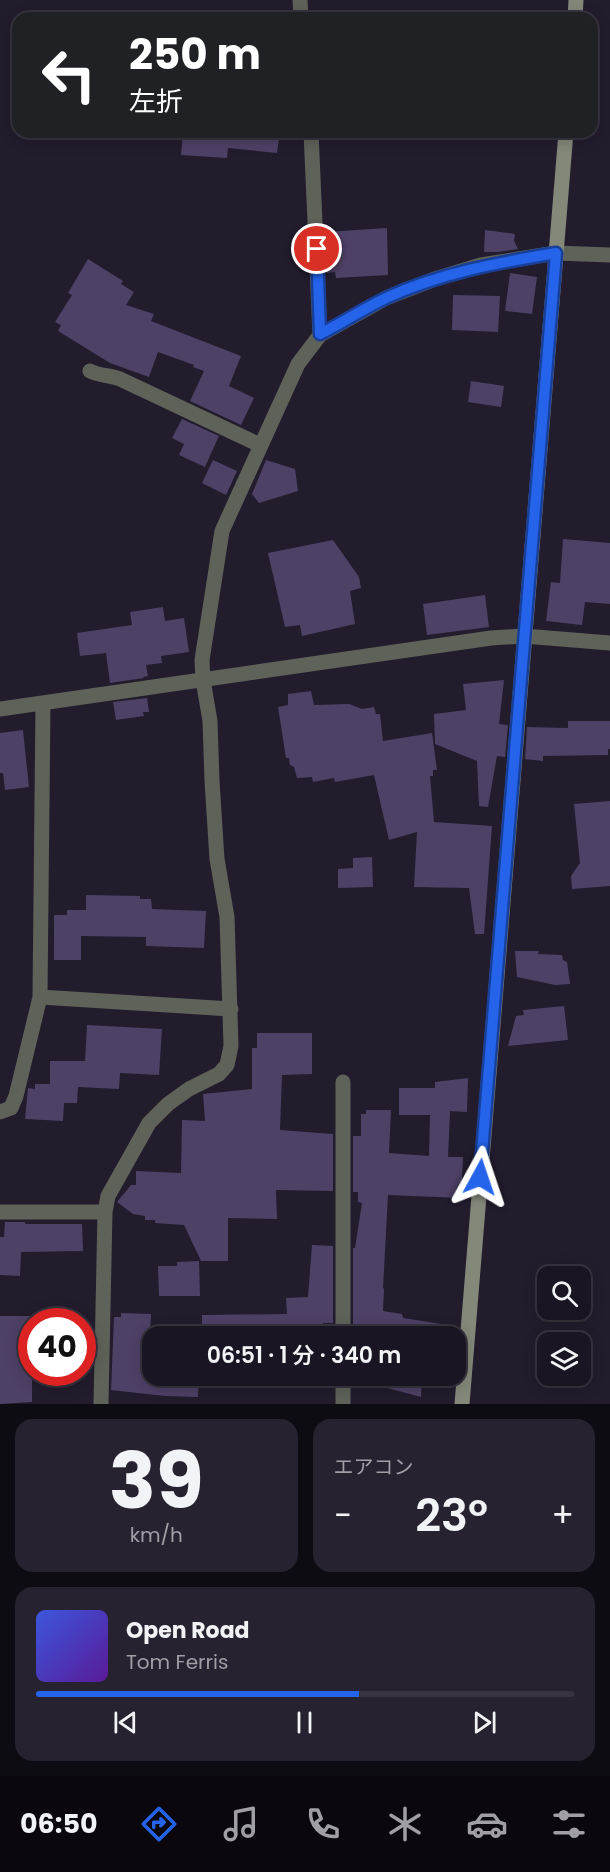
<!DOCTYPE html>
<html lang="ja">
<meta charset="utf-8">
<style>
:root{--surface:#1a1522;--page:#27222f;--text:#f1f3f6;--muted:#9f9fa5;--line:#383440;--accent:#2563eb}
body{margin:0;font-family:Poppins,"Noto Sans JP",sans-serif;background:var(--page);color:var(--text);height:100vh;display:flex;flex-direction:column;font-size:22px;white-space:nowrap}
*{box-sizing:border-box;margin:0}
p{font-size:20px;color:var(--muted)}
.icon{flex:none;width:33px;height:33px;fill:none;stroke:currentColor;stroke-width:2;stroke-linecap:round;stroke-linejoin:round}
.map{position:relative;height:1404px;overflow:hidden}
.panel{display:flex;flex-direction:column;gap:15px;padding:15px;background:#0e0c13;flex:1}
.panel>*{flex:none}
.top-card{position:absolute;left:12px;top:12px;width:586px;height:126px;border-radius:18px;box-shadow:0 3px 15px #0003,0 0 0 2px var(--line);background:#202124;color:#fff;overflow:hidden}
.fabs{position:absolute;left:537px;top:1266px;display:grid;gap:12px}
.fabs a{display:grid;place-items:center;width:54px;height:54px;border-radius:12px;background:var(--surface);box-shadow:0 3px 15px #0003,0 0 0 2px var(--line);font-size:30px}
.speed{position:absolute;left:18px;top:1308px;display:flex;gap:12px;font-size:30px;font-weight:700;text-align:center}
.speed>*{display:grid;place-content:center;width:78px;height:78px;border-radius:50%;background:var(--surface);box-shadow:0 3px 15px #0003,0 0 0 2px var(--line);line-height:1}
.speed .limit{border:9px solid #d22;background:#fff;color:#111}
.pin{position:absolute;display:grid;place-items:center;width:51px;height:51px;color:#fff;margin:-26px;border:3px solid #fff;border-radius:50%;box-shadow:0 2px 6px #0007}
.me{position:absolute;width:66px;margin:-33px;rotate:5deg;stroke-linejoin:round;filter:drop-shadow(0 0 4px #0008)}
.turn{display:flex;align-items:center;gap:21px;height:126px;padding:0 18px;font-size:27px}
.turn .icon{width:78px;height:78px;stroke-width:2.5}
.turn b{display:block;font-size:42px;line-height:51px}
.big{font-size:45px;font-weight:600;line-height:1.1}
.panel .tile{flex:1;display:flex;flex-direction:column;justify-content:center;gap:9px;min-width:0;padding:0 21px;border-radius:18px;background:var(--page)}
.panel .dial{align-items:center;gap:0}
.dial b{font-size:78px;line-height:1}
.song{display:flex;align-items:center;gap:18px}
.cover{width:72px;height:72px;border-radius:9px;background:linear-gradient(135deg,hsl(230 70% 55%),hsl(270 70% 35%))}
.played{height:6px;border-radius:3px;background:linear-gradient(90deg,var(--accent) 60%,var(--line) 60%)}
.keys{display:flex;justify-content:space-around;direction:ltr}
.heat{display:flex;justify-content:space-between;align-items:center;font-size:33px;direction:ltr}
.panel .tiles{flex:1;display:grid;gap:15px;grid-template-columns:1fr 1fr}
.tile:last-child{grid-column:span 2}
.trip{position:absolute;left:142px;top:1326px;width:324px;height:60px;border-radius:18px;background:var(--surface);box-shadow:0 3px 15px #0003,0 0 0 2px var(--line);font-weight:600;line-height:60px;text-align:center}
.menu{display:flex;height:96px;justify-content:space-around;align-items:center;background:#0a080e;color:var(--muted)}
.menu .icon{width:42px;height:42px}
.menu .selected{color:var(--accent)}
.menu b{font-size:27px;color:var(--text)}
.map>svg:first-child{display:block}
.building{fill:#4e4166}
.lines{fill:none;stroke-linecap:round;stroke-linejoin:round}
.street{stroke:#5f6259;stroke-width:15}
.secondary{stroke:#838879;stroke-width:15}
.route-casing{stroke:#184099;stroke-width:15}
.route{stroke:#2563eb;stroke-width:10}
</style>
<div class="map">
<svg width="610" height="1404" viewBox="0 0 610 1404">
<rect width="100%" height="100%" fill="#221c2d"/>
<!-- building -->
<path class="building" d="M183,132H280L277,153L228,148L227,158L181,155Z
M387,228L388,275L336,278L335,272L327,273L325,232Z
M485,230L515,234L514,241L518,249L498,252H484Z
M88,259L123,281L121,284L134,292L126,305L154,314L151,321L241,356L229,386L254,398L241,425L190,401L204,371L193,367L194,365L158,352L149,377L110,363L58,331L61,325L55,322L72,295L68,293Z
M510,273L537,277L532,314L505,311Z
M453,295L500,296L498,332L452,330Z
M471,381L504,386L501,407L468,402Z
M182,419L219,436L205,467L179,455L184,444L172,438Z
M213,460L237,471L226,495L202,483Z
M266,460L295,469L298,491L259,503L252,494Z
M563,539L610,543V604L585,602L582,625L546,621L551,582L560,583Z
M333,540L359,577L361,588L350,591L355,624L302,636L300,625L285,627L268,553Z
M485,595L489,627L427,635L423,604Z
M163,607L165,621L184,618L189,652L161,656L162,663L146,665L148,676L143,677L144,678L110,683L106,653L80,656L77,633L132,625L130,612Z
M504,680L499,724L508,725L505,757L497,756L488,807L479,806L477,761L435,744L434,714L466,710L463,684Z
M311,691L314,705L349,704L362,709L374,707L376,714H380L383,741L432,733L437,770H433V776H430L434,822L492,826L484,934H475L469,888L414,887L417,832L389,840L374,775L335,782L334,778L313,782L312,777L297,778L294,767L290,765L289,758H286L278,707L288,705V694Z
M147,698L149,712H143L144,716L116,720L113,702Z
M568,721H610V749H608V755L543,756V761L525,759L527,727L568,728Z
M23,730L29,787L5,790L3,773H0V733Z
M610,801V886L572,889L571,876L580,863L574,804Z
M372,857L373,887L338,888V869L353,868V858Z
M86,895L140,896V899H151L152,909L206,911L204,948L146,946V937L81,936V960H54V915H67V910H86Z
M515,951H539L538,954L562,955L563,960L567,962L570,984L555,985L517,977Z
M564,1006L568,1040L508,1046L516,1016L524,1015L523,1010Z
M87,1025L162,1029L159,1075L120,1073L119,1089L78,1087L77,1103H64L63,1121L25,1119L28,1088L35,1089V1084H50V1061H85Z
M257,1033H312V1074L282,1075L280,1130L333,1134V1191L276,1190L277,1219L228,1218V1261H201L184,1225L155,1223V1220H145V1216L133,1214L117,1202L131,1185H136V1171L181,1173L182,1120L205,1121L203,1094L252,1089V1048H257Z
M468,1078L467,1112L450,1111L448,1157H463L461,1198L388,1195L383,1288L384,1289L383,1311L402,1314L403,1318L448,1325L447,1336H363L364,1325L353,1324V1248H355L362,1203L358,1202V1192H353V1136H361V1114H366V1110H391L389,1153L429,1156L430,1115H399V1088H435V1082Z
M5,1222H25V1224H82L83,1251L21,1252L20,1276L0,1275V1237H4Z
M312,1245L333,1246V1323H323V1336H202V1315L287,1314L286,1298L308,1297Z
M199,1261L200,1296H159L158,1266H177V1262Z
M121,1313L151,1314L149,1356H153V1376H199L198,1397L165,1396L111,1390L114,1317H121Z
M0,1316H32V1402L0,1404Z
M366,1376H422L421,1397L365,1382Z"/>
<g class="lines">
<!-- street -->
<path class="street" d="M300,0L301,18
M311,132L320,335
M90,371C99,376 110,375 120,379L260,445
M0,709L491,638L524,636L610,643
M40,997L231,1009
M0,1112L11,1108L16,1096L40,997L43,703
M0,1212H105
M343,1336V1082
M101,1404L105,1212L108,1196L149,1123L168,1104L189,1089L219,1074L227,1065L231,1046L227,917L217,859L212,781L210,721L203,680L202,660L222,531L298,364L320,335L386,298L435,279L481,265L556,253L610,255
M343,1404V1376"/>
<!-- secondary -->
<path class="secondary" d="M575,18L576,0
M462,1404L566,132"/>
</g>
<g class="lines">
<!-- route casing -->
<g class="route-casing">
<path id="route" d="M317,249L320,334C342,323 363,309 386,298C440,273 497,263 556,253L480,1177"/>
</g>
<!-- route -->
<use href="#route" class="route"/>
</g>
</svg>
<div class="fabs">
<a><svg class="icon" aria-label="search" viewBox="0 0 24 24"><circle cx="10" cy="10" r="6"/><path d="M15 15l6 6"/></svg></a>
<a><svg class="icon" aria-label="layers" viewBox="0 0 24 24"><path d="M12 4l9 5-9 5-9-5zM3 14l9 5 9-5"/></svg></a>
</div>
<div class="speed"><div class="limit">40</div></div>
<div class="pin" style="left:317px;top:249px;background:#d93025"><svg class="icon" aria-label="arrive" viewBox="0 0 24 24"><path d="M6 21V4h12l-3 4 3 4H6"/></svg></div>
<svg class="me" style="left:480px;top:1177px" viewBox="-20 -20 40 40"><path d="M0-17L14 15 0 8-14 15z" fill="#2563eb" stroke="#fff" stroke-width="4"/></svg>
<div class="trip">06:51 · 1 分 · 340 m</div>
<div class="top-card">
<div class="turn"><svg class="icon" aria-label="left" viewBox="0 0 24 24"><path d="M17 20v-9H6M10 6l-5 5 5 5"/></svg><div><b>250 m</b>左折</div></div>
</div>
</div>
<section class="panel">
<div class="tiles">
<div class="tile dial"><b>39</b><p>km/h</p></div>
<div class="tile"><p>エアコン</p>
<div class="heat"><a>−</a><b class="big">23°</b><a>+</a></div>
</div>
<div class="tile">
<div class="song"><i class="cover"></i><div><b>Open Road</b><p>Tom Ferris</p></div></div>
<div class="played"></div>
<div class="keys"><svg class="icon" aria-label="previous" viewBox="0 0 24 24"><path d="M18 5L8 12l10 7zM5 5v14"/></svg><svg class="icon" aria-label="pause" viewBox="0 0 24 24"><path d="M8 5v14M16 5v14"/></svg><svg class="icon" aria-label="next" viewBox="0 0 24 24"><path d="M6 5l10 7-10 7zM19 5v14"/></svg></div>
</div>
</div>
</section>
<nav class="menu">
<b>06:50</b>
<svg class="icon selected" aria-label="directions" viewBox="0 0 24 24"><path d="M12 3l9 9-9 9-9-9zM9 14v-3h6M13 9l2 2-2 2"/></svg>
<svg class="icon" aria-label="music" viewBox="0 0 24 24"><path d="M9 18V5l10-2v13"/><circle cx="6" cy="18" r="3"/><circle cx="16" cy="16" r="3"/></svg>
<svg class="icon" aria-label="phone" viewBox="0 0 24 24"><path d="M5 4h4l2 5-3 2q2 4 5 5l2-3 5 2v4C11 20 4 13 5 4z"/></svg>
<svg class="icon" aria-label="climate" viewBox="0 0 24 24"><path d="M12 3v18M4 7l16 10M4 17L20 7"/></svg>
<svg class="icon" aria-label="car" viewBox="0 0 24 24"><path d="M5 17H2v-5l4-1 3-4h7l3 4 3 1v5h-3M9 17h6M6 11h13"/><circle cx="7" cy="17" r="2"/><circle cx="17" cy="17" r="2"/></svg>
<svg class="icon" aria-label="filters" viewBox="0 0 24 24"><path d="M4 7h16M4 17h16"/><circle cx="9" cy="7" r="2"/><circle cx="15" cy="17" r="2"/></svg>
</nav>
